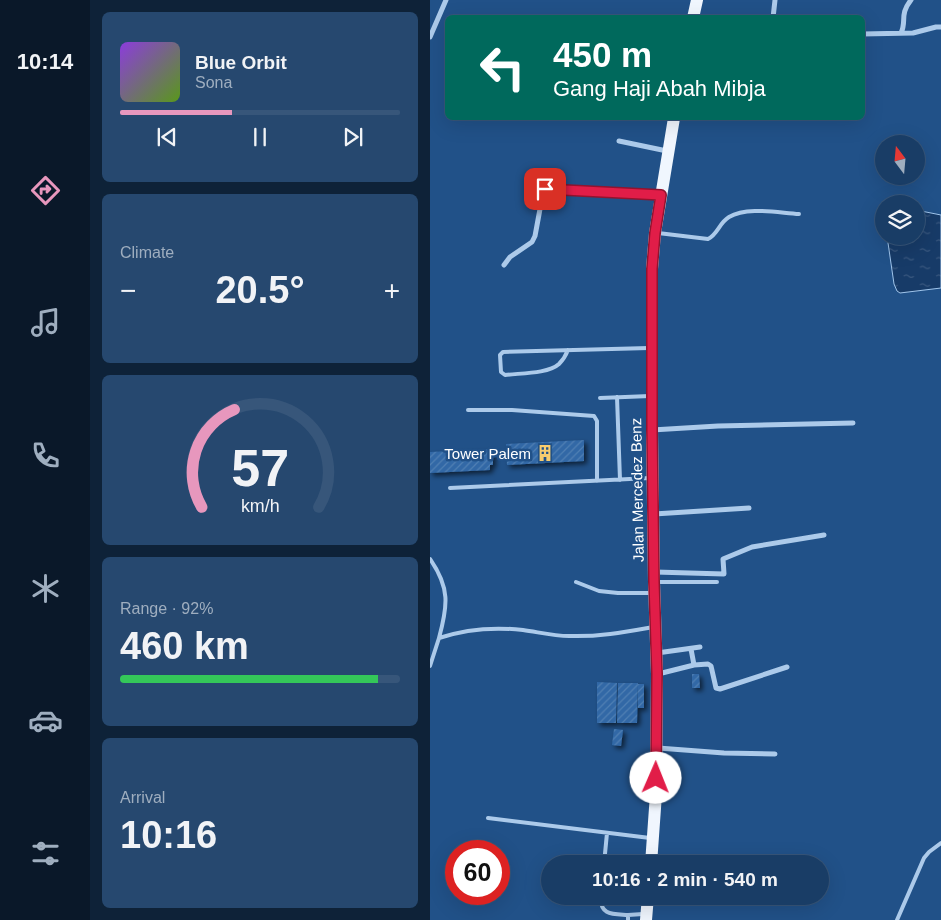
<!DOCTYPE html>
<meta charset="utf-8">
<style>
:root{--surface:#193d66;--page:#26486f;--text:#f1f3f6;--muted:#9faebf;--line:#37567a;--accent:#e797bd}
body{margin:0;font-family:Arial,sans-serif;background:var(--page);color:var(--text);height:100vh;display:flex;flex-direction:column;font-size:19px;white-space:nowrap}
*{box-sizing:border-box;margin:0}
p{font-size:16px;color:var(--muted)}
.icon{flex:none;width:28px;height:28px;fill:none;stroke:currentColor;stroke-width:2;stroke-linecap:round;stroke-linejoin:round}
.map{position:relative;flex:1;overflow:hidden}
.side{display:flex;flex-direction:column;gap:12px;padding:12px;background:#0e2238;width:340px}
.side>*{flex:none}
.banner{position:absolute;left:15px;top:15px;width:420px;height:105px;border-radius:8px;box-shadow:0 5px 20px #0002,0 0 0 1px var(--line);background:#00695c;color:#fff;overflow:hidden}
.needle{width:32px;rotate:344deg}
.fabs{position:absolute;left:445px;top:135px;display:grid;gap:10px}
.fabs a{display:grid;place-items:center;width:50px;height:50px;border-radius:50%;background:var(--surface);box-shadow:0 5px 20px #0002,0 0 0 1px var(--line);font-size:25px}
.speed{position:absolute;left:15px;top:840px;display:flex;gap:10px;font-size:25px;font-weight:700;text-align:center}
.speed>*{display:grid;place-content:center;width:65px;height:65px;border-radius:50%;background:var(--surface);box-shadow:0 5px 20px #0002,0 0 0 1px var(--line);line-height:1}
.speed .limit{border:8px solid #d22;background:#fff;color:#111}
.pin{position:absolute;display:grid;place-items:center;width:42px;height:42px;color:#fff;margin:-21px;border-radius:10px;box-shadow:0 2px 8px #0006}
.me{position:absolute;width:55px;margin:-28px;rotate:1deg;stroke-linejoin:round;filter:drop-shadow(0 0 4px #0008)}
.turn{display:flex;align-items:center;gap:18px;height:105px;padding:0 25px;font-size:22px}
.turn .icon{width:65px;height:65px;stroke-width:2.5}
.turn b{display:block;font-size:35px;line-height:42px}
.big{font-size:38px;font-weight:700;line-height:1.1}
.side .widget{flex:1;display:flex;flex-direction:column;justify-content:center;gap:8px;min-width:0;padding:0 18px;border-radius:8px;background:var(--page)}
.side .dial{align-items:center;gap:0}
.dial svg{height:130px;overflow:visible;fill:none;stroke:var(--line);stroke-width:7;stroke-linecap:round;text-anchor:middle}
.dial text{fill:var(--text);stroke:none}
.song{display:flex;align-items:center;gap:15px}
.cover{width:60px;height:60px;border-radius:8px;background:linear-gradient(135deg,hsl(270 70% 55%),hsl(90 70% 35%))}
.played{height:5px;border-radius:2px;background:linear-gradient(90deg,var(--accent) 40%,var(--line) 40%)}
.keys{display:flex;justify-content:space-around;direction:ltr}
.heat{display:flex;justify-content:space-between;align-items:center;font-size:28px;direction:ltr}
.charge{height:8px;border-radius:4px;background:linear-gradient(90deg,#34c759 92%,var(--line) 0)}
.trip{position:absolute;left:111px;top:855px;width:288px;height:50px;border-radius:25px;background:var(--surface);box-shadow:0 5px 20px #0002,0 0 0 1px var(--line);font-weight:700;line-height:50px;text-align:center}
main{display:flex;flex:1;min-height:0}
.menu{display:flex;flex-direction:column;width:90px;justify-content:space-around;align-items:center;background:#0a1829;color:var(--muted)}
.menu .icon{width:35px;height:35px}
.menu .current{color:var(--accent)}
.menu b{font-size:22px;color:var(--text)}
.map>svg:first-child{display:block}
.water{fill:url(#water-ripples);stroke:#a0c5eb}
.building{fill:url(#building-hatch);filter:url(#shadow)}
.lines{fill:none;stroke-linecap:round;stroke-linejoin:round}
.lane{stroke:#accaea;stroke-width:4}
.street{stroke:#accaea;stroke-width:5}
.primary{stroke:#f0f6fe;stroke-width:12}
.route-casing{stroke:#92132f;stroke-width:12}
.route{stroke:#e11d48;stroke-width:9}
.labels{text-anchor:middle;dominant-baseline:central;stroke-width:5;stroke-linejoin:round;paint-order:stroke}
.poi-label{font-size:15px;fill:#fff;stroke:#215188;text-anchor:end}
.street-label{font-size:15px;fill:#fff;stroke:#215188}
</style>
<main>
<nav class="menu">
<b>10:14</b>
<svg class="icon current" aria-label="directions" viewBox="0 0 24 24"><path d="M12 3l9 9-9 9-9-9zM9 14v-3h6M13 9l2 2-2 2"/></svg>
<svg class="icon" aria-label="music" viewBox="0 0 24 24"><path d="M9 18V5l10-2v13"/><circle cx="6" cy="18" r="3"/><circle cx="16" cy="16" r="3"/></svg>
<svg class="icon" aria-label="phone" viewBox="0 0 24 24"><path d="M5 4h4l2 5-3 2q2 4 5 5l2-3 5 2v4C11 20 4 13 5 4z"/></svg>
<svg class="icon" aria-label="climate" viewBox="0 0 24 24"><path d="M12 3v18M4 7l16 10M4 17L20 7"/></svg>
<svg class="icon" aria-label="car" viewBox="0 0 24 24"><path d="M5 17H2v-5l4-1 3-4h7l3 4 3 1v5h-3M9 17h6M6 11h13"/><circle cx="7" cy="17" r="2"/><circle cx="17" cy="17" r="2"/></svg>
<svg class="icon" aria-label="filters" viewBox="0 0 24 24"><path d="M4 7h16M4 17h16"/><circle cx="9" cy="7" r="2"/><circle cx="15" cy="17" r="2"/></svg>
</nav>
<section class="side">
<div class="widget">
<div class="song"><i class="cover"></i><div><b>Blue Orbit</b><p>Sona</p></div></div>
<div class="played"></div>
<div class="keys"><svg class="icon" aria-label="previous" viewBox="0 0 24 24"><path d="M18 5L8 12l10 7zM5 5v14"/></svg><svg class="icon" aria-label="pause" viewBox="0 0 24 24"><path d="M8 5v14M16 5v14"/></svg><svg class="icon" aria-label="next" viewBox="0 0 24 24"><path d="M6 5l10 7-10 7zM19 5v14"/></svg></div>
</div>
<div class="widget"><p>Climate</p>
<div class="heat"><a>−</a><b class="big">20.5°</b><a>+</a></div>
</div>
<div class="widget dial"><svg viewBox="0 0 100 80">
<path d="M14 69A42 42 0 1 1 86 69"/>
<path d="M14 69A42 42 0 0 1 34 9" stroke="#e797bd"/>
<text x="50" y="56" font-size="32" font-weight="700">57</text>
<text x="50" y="72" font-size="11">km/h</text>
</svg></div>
<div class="widget"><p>Range · 92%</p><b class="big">460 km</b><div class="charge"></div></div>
<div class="widget"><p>Arrival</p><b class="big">10:16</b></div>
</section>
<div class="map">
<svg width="511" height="920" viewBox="0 0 511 920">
<defs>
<pattern id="water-ripples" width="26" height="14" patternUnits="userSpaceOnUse" patternTransform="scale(1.25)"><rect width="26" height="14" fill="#173b68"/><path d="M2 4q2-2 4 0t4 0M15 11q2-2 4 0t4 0" fill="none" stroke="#3a587f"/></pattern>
<pattern id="building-hatch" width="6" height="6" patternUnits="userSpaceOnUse" patternTransform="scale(1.25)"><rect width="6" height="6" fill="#3168a6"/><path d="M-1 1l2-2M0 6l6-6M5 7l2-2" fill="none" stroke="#507fb3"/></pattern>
<filter id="shadow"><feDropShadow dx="3" dy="3" stdDeviation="2.5" flood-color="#0009"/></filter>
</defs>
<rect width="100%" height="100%" fill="#215188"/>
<!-- water -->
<path class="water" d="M486,210L511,215V288L470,293L467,291L464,284L457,236H486Z"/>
<!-- building -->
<path class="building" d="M154,440V461L77,465L76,444Z
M63,449V465H60V470L0,473V452Z
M262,674H269L270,688H262Z
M167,682L187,683L186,723H167Z
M188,683H208L207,723H187Z
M208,684H214V708H208Z
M184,729L193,730L191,746L182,745Z"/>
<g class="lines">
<!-- lane -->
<path class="lane" d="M228,233L278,239C288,234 289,223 299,217C317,206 349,213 369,214
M138,350C136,355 133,360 129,364C118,374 90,373 75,375L71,372L70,355L73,352L219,348
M187,397L190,480
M170,398L220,396
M38,410H82L164,416L167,421V481
M20,488L220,478
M0,559C20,588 18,605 9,638
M146,582L169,591L188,593H222
M226,582H287
M0,666L9,638C36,629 65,627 93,630C108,632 123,636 139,636C168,637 195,632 223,627
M58,818L220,838
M174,864L177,833
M171,896C169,916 184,914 198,915
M198,920V915L213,914
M467,920L494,858L499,852L511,843"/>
<!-- street -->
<path class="street" d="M343,18L345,0
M471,33C477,21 469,15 481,0
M432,34L483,33L506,27H511
M0,37L16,0
M189,141L237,151
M74,265L80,257L102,242L105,236L110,209L112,190L115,189L231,195
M222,430L288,426L423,423
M224,514L319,508
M225,572L294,574L293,559L322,547L394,535
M261,649L264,665
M227,653L270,647
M228,674L264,665L278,664L281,666L286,688L290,689L357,667
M228,748L294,753L345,754"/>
<!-- primary -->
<path class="primary" d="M263,18L267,0
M221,864L226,794L227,674L224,582L222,430V269L225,233L244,118
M216,920L218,896"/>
</g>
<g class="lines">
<!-- route casing -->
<g class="route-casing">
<path id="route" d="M115,189L231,195L225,233L222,269V430L224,582L227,674L226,778"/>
</g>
<!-- route -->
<use href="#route" class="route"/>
</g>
<!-- icons -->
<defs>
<g id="building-bare" transform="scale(1.35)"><path d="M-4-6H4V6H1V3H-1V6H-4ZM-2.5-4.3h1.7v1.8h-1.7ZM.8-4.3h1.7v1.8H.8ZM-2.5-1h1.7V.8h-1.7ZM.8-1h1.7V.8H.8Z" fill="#f7cc6e" stroke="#215188" stroke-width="2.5" paint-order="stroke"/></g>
</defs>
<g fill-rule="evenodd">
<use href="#building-bare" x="115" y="453"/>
</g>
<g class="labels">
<!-- poi labels -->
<g class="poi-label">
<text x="101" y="453">Tower Palem</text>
</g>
<!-- street labels -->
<g class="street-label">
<text transform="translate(207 490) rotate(-91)">Jalan Mercedez Benz</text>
</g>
</g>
</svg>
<div class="fabs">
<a><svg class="needle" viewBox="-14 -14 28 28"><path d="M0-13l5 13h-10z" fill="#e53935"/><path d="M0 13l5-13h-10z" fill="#9faebf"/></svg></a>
<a><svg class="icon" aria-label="layers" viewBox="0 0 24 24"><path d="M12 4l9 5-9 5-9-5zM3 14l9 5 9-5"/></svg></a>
</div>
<div class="speed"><div class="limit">60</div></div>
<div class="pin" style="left:115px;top:189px;background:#d93025"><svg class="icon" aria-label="arrive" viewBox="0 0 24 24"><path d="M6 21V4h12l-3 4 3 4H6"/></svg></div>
<svg class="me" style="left:226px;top:778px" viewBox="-20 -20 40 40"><circle r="19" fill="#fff"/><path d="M0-13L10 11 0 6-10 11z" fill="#e11d48"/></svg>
<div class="trip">10:16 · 2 min · 540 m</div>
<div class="banner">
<div class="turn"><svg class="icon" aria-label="left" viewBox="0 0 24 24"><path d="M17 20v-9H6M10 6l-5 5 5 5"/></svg><div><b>450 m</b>Gang Haji Abah Mibja</div></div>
</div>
</div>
</main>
